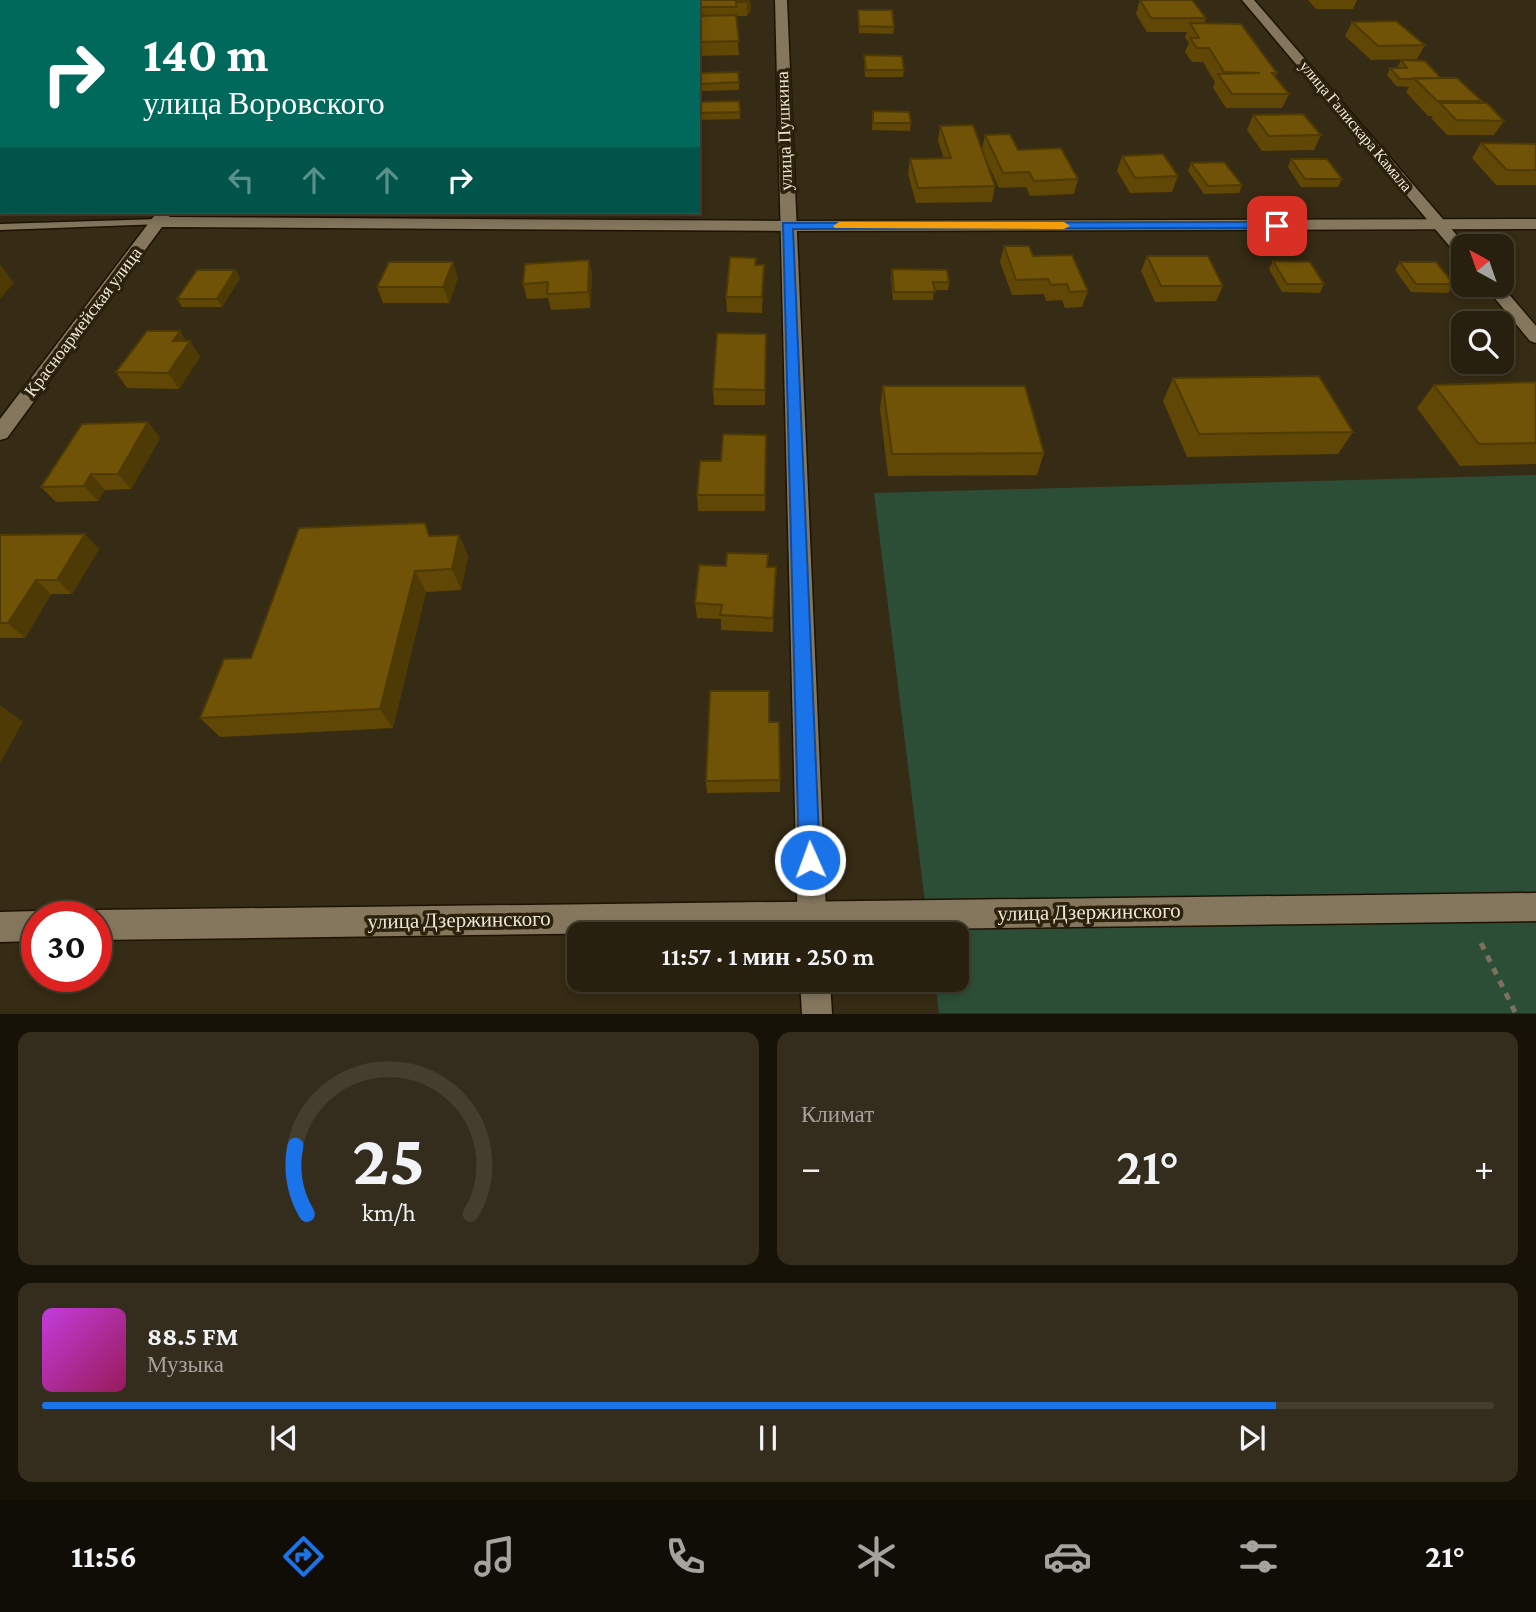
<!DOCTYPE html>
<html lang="ru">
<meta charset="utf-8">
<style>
:root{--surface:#28200f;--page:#342d1d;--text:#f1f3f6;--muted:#a5a39e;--line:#443e2f;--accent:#1a73e8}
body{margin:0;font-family:"Crimson Pro",serif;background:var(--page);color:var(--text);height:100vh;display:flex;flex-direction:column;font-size:26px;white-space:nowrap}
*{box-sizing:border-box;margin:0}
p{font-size:23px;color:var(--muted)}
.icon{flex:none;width:38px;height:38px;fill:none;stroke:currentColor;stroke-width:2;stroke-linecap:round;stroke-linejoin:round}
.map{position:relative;height:1014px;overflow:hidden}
.panel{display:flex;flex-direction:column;gap:18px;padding:18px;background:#161208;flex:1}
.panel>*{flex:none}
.banner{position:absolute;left:0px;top:0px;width:700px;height:214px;box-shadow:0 4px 10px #0003,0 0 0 2px var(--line);background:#00695c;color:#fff;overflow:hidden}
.needle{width:46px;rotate:320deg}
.tools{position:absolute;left:1451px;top:234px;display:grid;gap:14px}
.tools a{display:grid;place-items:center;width:63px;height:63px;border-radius:14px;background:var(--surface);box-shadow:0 4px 10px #0003,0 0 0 2px var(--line);font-size:35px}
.speed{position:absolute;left:21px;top:901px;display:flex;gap:14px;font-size:35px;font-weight:700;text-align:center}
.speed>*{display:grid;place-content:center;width:91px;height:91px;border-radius:50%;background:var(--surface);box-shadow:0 4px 10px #0003,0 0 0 2px var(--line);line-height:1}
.speed .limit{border:10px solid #d22;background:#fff;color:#111}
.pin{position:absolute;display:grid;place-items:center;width:60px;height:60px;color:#fff;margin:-30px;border-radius:14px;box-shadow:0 4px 10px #0006}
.me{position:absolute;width:77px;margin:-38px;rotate:358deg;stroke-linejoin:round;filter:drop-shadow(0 0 5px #0008)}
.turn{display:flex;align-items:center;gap:24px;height:147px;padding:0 28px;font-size:32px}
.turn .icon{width:91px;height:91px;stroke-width:2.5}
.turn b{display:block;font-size:49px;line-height:60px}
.lanes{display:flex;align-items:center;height:66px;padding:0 28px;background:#0003;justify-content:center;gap:35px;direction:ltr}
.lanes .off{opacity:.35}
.big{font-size:52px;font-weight:600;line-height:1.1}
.panel .tile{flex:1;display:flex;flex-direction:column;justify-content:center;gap:10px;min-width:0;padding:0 24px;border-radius:14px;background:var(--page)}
.panel .dial{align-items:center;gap:0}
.dial svg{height:182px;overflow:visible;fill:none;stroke:var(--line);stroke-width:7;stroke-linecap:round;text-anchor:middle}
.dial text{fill:var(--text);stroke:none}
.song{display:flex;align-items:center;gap:21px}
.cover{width:84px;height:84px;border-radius:10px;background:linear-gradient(135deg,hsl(290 70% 55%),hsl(330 70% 35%))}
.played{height:7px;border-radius:4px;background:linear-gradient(90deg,var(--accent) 85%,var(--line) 85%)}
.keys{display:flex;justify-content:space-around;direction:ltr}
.heat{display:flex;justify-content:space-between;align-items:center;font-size:38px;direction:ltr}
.panel .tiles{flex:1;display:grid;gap:18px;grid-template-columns:1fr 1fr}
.tile:last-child{grid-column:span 2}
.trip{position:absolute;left:567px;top:922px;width:402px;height:70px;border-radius:14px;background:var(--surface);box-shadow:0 4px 10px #0003,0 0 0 2px var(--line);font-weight:600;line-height:70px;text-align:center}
.menu{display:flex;height:112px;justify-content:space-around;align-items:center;background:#100d06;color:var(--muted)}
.menu .icon{width:49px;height:49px}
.menu .active{color:var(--accent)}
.menu b{font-size:32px;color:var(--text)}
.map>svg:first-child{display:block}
.green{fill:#2c4e37}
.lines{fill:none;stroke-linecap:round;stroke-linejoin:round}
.river{fill:#031c33;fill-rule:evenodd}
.lane-casing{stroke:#1d1300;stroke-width:3}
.street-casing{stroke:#1d1300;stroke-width:3}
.secondary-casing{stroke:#1d1300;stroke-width:3}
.path{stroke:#7b725e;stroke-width:5;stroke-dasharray:7 7;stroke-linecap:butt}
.lane{fill:#84775e;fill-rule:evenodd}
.street{fill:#84775e;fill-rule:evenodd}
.secondary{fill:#84775e;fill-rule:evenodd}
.wall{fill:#604705}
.shaded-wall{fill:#4e3a04}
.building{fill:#705306;stroke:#4e3a04;stroke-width:2}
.route{fill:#1a73e8;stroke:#114b97;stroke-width:2}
.slow{fill:#f59e0b}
.labels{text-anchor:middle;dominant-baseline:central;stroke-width:7;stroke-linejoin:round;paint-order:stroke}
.far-street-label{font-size:16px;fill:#ede6d8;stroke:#2c210a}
.street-label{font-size:18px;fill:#ede6d8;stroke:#2c210a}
.near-street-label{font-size:21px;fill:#ede6d8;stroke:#2c210a}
</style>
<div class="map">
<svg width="1536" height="1014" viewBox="0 0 1536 1014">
<rect width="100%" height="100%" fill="#362b14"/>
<!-- green -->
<path class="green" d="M1536,475V1013H939L935,980H957V934H929L874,493Z"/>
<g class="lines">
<!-- river -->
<path class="river" d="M367,0H415L366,2Z
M0,33H2V59H0Z"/>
<!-- lane casing -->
<g class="lane-casing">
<path id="lane" d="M158,219L162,220V224L0,230V224Z"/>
</g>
<!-- street casing -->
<g class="street-casing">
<path id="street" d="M775,0H787L827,934H798Z
M1242,0H1254L1467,247H1463V257L1457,255Z
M1484,285H1501L1536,326V343L1530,341Z
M800,980H830L832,1014H802Z"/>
</g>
<!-- secondary casing -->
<g class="secondary-casing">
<path id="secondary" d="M318,0H330L317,2Z
M157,212H172L169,217L787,221L1536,219V229L787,231L162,227L7,438L0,440V419Z
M1536,893V921L96,940V917H85L96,910Z
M37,911L48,917H37V941L0,942V912Z"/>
</g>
<!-- path -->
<path class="path" d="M1481,943L1516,1014"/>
<!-- lane -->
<use href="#lane" class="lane"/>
<!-- street -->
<use href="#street" class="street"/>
<!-- secondary -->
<use href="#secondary" class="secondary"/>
</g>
<!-- wall -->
<path class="wall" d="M750,0L751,11L747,16H736L739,55L698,56V2Z
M1140,0L1206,18L1204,24L1277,73L1275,77L1289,94L1282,108H1226L1213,88L1215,82L1203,62H1192L1185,52L1189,43L1185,37L1187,32H1147L1136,14Z
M1308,0H1357L1353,9H1316Z
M858,10L894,27L893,34L859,33Z
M1352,22L1425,45L1417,59L1371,60L1345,36Z
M864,55L904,70L903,77H865L864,63Z
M1401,60L1441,78L1482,101L1480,103L1504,121L1494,135H1447L1431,118L1433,116H1428L1406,92L1409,87L1396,86L1387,75L1390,68H1397Z
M700,73L739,82V90L701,91Z
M739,101L740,119L698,120V102Z
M873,111L911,123L910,131L872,130Z
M1253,115L1321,135L1314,150L1262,151L1247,130Z
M940,126L982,150L985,135L1078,179L1074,194L1030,196L1026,187L999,188L982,151L995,186L992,202L916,203L908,174L910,159H944L938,141Z
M1481,143L1536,144V185H1496L1472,158Z
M2,152V192H0V153Z
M1122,156L1178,176L1172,192L1130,193L1117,171Z
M1291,159L1342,179L1338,187H1301L1288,167Z
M1191,163L1242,185L1239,193L1204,194L1188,171Z
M1004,246L1033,256L1088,291L1082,307L1065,308L1062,300L1046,301L1044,294L1012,295L1000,262Z
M1147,256L1223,286L1216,301L1155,302L1141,271Z
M589,260L592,276L590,308L551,310L548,298L527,299L523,284Z
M1273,261L1324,284L1320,293L1282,292L1269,269Z
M1400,262L1454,284L1448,293L1411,292L1395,270Z
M756,265H764L762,313L727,312L726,297Z
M892,269L949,282L948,290H934L933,300H893L891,277Z
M235,270L240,278L222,307H182L177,299Z
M458,278L449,303H383L377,287Z
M766,334L765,405H714L713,389Z
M186,341H190L200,357L179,389L127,388L116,372Z
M1173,378L1353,432L1338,454L1187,457L1163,401Z
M1536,382V464L1460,466L1417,408L1434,385Z
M883,386L1044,453L1037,475L888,476L880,409Z
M148,422L160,438L131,489L105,490L98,501L56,502L41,487Z
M766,435L765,511H698L697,495L721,461Z
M0,535L99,549L72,594H51L25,638H0Z
M459,535L468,556L461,590L426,592L393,728L220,737L200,718L431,536Z
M768,567H776L773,632L721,630V619L697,618L695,603Z
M769,722L780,780V792L707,793L706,781Z"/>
<!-- shaded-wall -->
<path class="shaded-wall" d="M748,0H750L751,11L747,16V2Z
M589,260L592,276L590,308L588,292Z
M453,262L458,278L449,303L443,287Z
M0,264L14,283L0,299Z
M235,270L240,278L222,307L217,299Z
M180,331L188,345L190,341L200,357L179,389L168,373L173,341Z
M148,422L160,438L131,489L118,474Z
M91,474L105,490L98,501L84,486Z
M85,534L99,549L72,594L57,580Z
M459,535L468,556L461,590L452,569Z
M415,571L426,592L393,728L380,709Z
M36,580L51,594L25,638L8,623Z
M0,705L23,722L0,763Z"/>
<!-- building -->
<path class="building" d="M692,0H748L747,2H736V7H698V2H692Z
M1140,0H1192L1206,18H1151Z
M858,10H892L894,27L859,26Z
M736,15L739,41L698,42V16Z
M1396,21L1425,45L1378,46L1352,22Z
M1190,23L1241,24L1277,73H1272L1289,94H1232L1218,74L1260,73L1224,72L1209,48H1197L1190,38H1199Z
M864,55L902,56L904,70H866Z
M1401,60L1425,61L1441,78L1400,79L1390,68H1407Z
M738,72L739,82L700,84V73Z
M1414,78H1457L1482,101H1437Z
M739,101L740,112L698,113V102Z
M1440,103H1487L1504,121L1456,120Z
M873,111L909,112L911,123H873Z
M1303,114L1321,135L1269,136L1253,115Z
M973,125L995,186L918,188L910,159L951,158L940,126Z
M1010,134L1018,150L1061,148L1078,179L1034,181L1029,172L1003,173L985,135Z
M1481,143L1536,144V170H1507Z
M2,152V170H0V153Z
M1163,154L1178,176L1135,178L1122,156Z
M1291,159H1327L1342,179H1305Z
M1224,162L1242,185L1208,186L1191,163Z
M1004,246H1029L1033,256L1072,255L1088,291L1070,292L1067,284L1051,285L1048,279L1016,280Z
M1147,256H1208L1223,286H1161Z
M730,257L756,258L755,265H764L762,297H726Z
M589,260L588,292L547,294L548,282L523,284L525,264Z
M1273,261L1310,262L1324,284H1287Z
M389,262H453L443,287H377Z
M1400,262H1436L1454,284H1416Z
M892,269L947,270L949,282H933L935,292H894Z
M197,270H235L217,299H177Z
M147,331H180L173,341H190L168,373L116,372Z
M717,333L766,334L765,390L713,389Z
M1319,376L1353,432L1199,434L1173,378Z
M1536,382V443L1479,444L1434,385Z
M883,386H1025L1044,453L892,454Z
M148,422L118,474H91L84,486L41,487L82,424Z
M723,434L766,435L765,495H697L700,461H721Z
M425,523L429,536L459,535L452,569L415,571L380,709L200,718L224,659L251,658L299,528Z
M85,534L57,580H36L8,623H0V535Z
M727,553L768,554L767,567H776L773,618L720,615L722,605L695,603L699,565L726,566Z
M710,691H769V722H779L780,780L706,781Z"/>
<!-- route -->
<path class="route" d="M1277,222L1283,226L1281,228L793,229L820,860L817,868L810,871L802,868L799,860L783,223Z"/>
<!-- slow -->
<path class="slow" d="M839,222H1064L1070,226L1064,229L835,228L833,226Z"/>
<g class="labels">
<!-- far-street labels -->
<g class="far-street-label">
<text transform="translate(1356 126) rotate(50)">улица Галискара Камала</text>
</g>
<!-- street labels -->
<g class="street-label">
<text transform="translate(784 131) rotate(-92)">улица Пушкина</text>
<text transform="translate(83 322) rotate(-53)">Красноармейская улица</text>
</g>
<!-- near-street labels -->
<g class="near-street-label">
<text transform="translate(1089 912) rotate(-1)">улица Дзержинского</text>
<text transform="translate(459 920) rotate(-1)">улица Дзержинского</text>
</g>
</g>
</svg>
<div class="tools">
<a><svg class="needle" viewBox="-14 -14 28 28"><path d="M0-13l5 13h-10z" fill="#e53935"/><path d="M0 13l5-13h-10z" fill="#a5a39e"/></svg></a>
<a><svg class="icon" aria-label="search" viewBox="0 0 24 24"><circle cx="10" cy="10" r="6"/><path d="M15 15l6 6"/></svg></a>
</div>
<div class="speed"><div class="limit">30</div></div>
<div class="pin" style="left:1277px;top:226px;background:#d93025"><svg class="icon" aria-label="arrive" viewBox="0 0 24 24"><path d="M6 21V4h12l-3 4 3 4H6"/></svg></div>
<svg class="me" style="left:810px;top:860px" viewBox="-20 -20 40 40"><circle r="17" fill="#1a73e8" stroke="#fff" stroke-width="3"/><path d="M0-11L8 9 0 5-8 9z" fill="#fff"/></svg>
<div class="trip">11:57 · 1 мин · 250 m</div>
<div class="banner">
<div class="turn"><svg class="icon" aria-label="right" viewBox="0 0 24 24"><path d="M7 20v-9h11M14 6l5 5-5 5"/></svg><div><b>140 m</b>улица Воровского</div></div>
<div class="lanes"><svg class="icon off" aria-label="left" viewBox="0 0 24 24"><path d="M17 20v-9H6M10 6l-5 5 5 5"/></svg><svg class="icon off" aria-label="ahead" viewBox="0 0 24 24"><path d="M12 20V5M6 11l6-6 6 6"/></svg><svg class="icon off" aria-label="ahead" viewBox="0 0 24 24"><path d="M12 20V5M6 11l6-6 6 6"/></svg><svg class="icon" aria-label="right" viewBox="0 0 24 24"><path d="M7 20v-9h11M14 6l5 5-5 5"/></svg></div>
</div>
</div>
<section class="panel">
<div class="tiles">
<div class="tile dial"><svg viewBox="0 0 100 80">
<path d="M14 69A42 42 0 1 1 86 69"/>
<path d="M14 69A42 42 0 0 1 9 39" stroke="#1a73e8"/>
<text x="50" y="56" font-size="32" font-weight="700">25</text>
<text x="50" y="72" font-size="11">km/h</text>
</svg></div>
<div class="tile"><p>Климат</p>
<div class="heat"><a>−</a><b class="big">21°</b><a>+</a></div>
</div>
<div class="tile">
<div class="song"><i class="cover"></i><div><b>88.5 FM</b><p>Музыка</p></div></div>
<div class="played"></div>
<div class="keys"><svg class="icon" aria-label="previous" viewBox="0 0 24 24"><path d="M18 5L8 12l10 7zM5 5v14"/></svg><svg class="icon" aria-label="pause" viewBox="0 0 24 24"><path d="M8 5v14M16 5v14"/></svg><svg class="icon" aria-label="next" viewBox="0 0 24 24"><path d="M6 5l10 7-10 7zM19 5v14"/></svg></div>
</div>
</div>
</section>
<nav class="menu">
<b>11:56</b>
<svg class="icon active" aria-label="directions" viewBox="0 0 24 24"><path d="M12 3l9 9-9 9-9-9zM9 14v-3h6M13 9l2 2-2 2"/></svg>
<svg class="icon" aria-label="music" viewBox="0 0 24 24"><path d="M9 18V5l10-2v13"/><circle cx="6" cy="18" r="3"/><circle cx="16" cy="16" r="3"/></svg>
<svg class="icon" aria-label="phone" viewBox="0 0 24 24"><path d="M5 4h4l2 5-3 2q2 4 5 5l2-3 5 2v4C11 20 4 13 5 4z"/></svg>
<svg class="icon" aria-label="climate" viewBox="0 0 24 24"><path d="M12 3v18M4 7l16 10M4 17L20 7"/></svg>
<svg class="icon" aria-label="car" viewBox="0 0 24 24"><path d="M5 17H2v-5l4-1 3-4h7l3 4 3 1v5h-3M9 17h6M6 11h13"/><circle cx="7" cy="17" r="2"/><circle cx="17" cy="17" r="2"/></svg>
<svg class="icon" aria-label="filters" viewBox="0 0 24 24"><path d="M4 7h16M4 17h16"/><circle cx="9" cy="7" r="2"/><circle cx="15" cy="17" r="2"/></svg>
<b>21°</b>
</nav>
